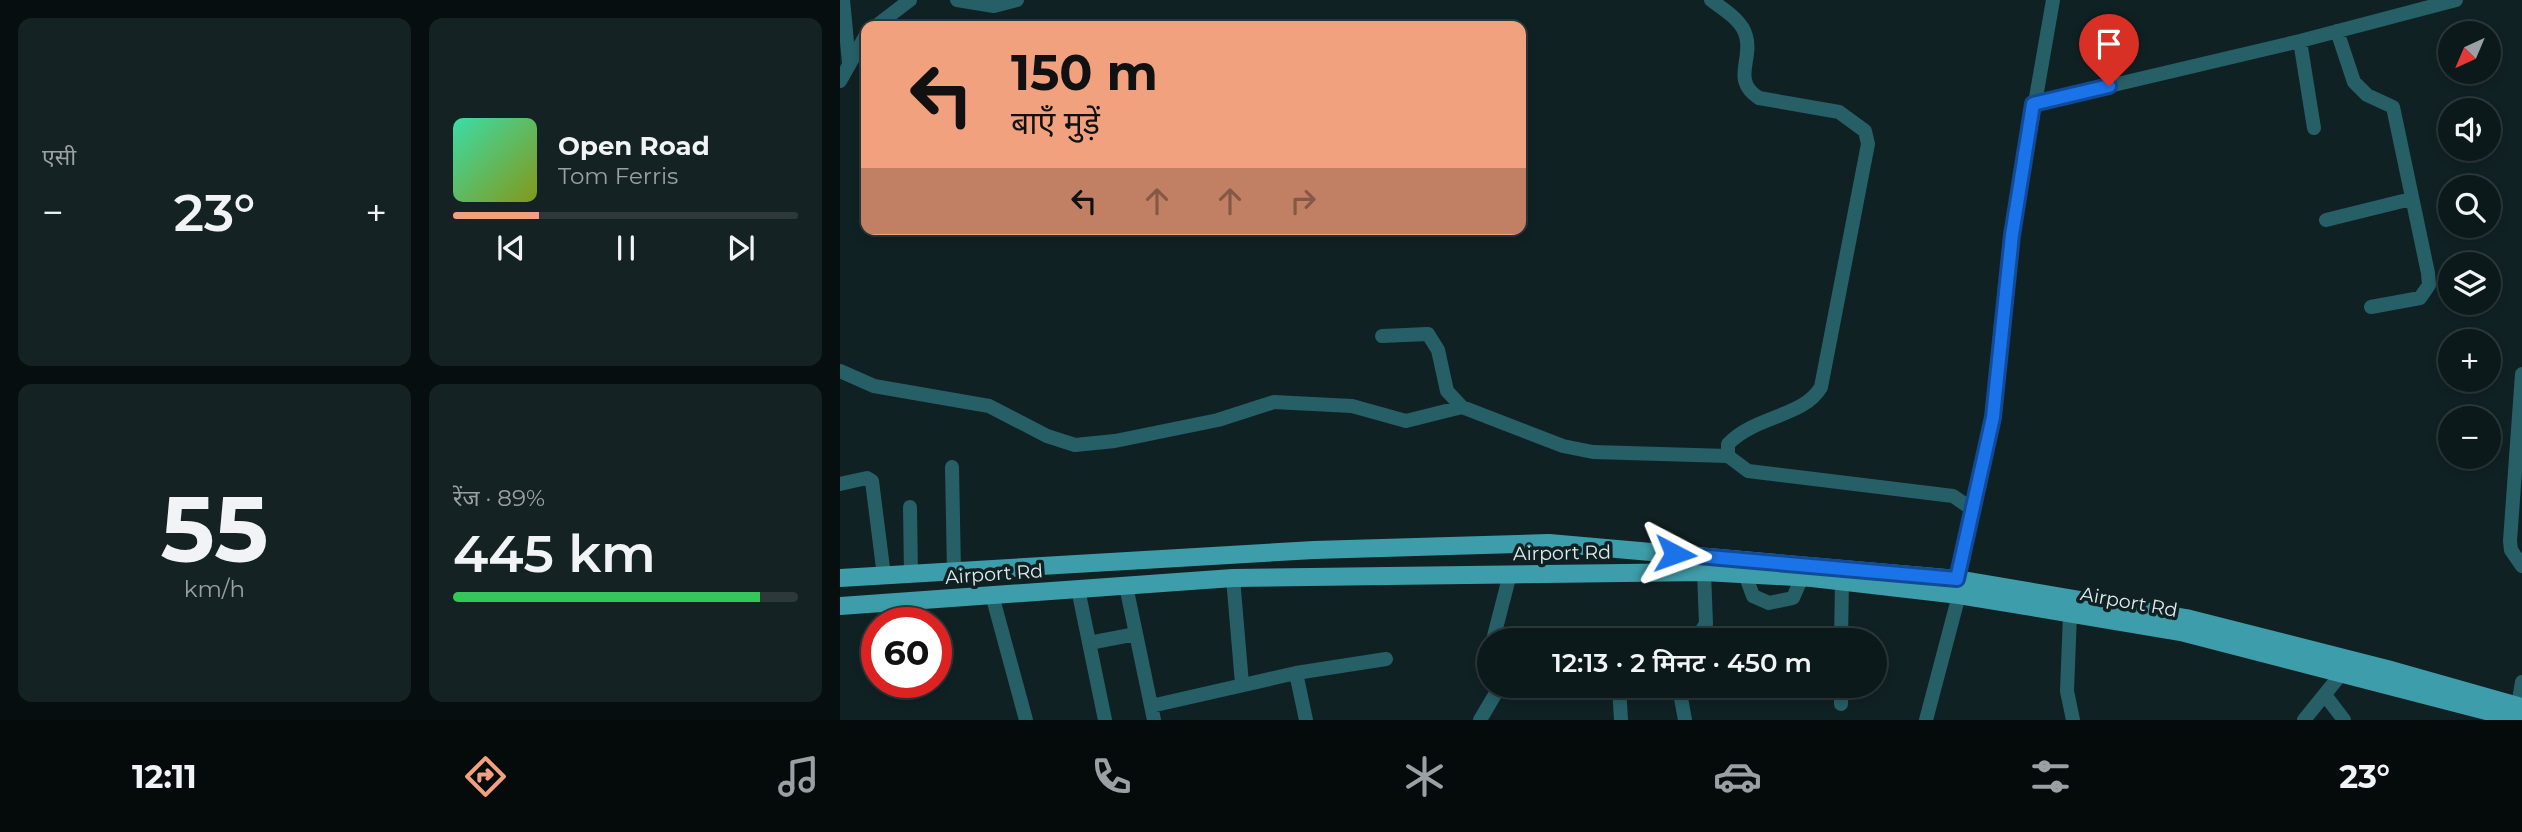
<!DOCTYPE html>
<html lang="hi">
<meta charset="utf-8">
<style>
:root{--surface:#0c191b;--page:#152224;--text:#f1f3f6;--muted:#9aa0a3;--line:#2c383a;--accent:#f2a17e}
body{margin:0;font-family:Montserrat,"Noto Sans Devanagari",sans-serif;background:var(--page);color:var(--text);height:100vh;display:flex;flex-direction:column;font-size:26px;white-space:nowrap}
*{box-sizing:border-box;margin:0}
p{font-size:23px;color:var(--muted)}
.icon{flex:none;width:38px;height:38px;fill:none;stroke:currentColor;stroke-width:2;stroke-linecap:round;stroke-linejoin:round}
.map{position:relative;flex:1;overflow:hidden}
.drawer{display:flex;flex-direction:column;gap:18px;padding:18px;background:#070e0f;width:840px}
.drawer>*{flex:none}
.guide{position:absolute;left:21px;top:21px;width:665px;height:214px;border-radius:14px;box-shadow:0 4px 10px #0003,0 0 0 2px var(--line);background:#f2a17e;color:#111;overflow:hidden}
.needle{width:46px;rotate:224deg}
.fabs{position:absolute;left:1598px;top:21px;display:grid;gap:14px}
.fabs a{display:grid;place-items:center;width:63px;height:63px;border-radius:50%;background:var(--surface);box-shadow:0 4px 10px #0003,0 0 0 2px var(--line);font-size:35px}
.speed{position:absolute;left:21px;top:607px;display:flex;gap:14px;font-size:35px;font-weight:700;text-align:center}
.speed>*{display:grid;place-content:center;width:91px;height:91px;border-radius:50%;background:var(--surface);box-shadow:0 4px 10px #0003,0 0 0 2px var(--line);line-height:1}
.speed .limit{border:10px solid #d22;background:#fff;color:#111}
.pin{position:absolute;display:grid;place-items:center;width:60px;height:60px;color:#fff;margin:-72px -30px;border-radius:50% 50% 50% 0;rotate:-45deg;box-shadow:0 0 7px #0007}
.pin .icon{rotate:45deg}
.me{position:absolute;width:77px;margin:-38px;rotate:94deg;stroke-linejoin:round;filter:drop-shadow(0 0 5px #0008)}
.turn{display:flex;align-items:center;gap:24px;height:147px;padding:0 35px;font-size:32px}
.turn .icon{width:91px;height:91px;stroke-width:2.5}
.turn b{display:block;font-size:49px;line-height:60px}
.lanes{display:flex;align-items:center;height:66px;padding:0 35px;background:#0003;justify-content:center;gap:35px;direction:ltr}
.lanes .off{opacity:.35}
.big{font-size:52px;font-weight:600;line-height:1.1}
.drawer .widget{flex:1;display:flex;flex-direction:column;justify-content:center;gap:10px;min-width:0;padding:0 24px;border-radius:14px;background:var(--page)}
.drawer .dial{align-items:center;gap:0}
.dial b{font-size:91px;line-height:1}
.song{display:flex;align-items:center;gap:21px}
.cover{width:84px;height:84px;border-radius:10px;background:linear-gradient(135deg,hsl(160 70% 55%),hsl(70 70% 35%))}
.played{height:7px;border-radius:4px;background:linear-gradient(90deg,var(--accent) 25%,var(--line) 25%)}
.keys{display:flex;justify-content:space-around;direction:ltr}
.heat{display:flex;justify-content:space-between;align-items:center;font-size:38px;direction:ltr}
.charge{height:10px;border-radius:5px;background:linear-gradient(90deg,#34c759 89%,var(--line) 0)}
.drawer .tiles{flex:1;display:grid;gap:18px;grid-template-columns:repeat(2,1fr)}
.trip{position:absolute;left:637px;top:628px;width:410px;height:70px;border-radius:35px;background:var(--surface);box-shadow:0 4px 10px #0003,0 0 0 2px var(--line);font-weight:600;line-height:70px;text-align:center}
.tabs{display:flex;height:112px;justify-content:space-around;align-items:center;background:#050a0b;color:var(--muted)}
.tabs .icon{width:49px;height:49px}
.tabs .current{color:var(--accent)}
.tabs b{font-size:32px;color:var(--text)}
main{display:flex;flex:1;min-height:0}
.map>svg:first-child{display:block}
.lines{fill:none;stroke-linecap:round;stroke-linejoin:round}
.minor{stroke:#275f67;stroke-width:14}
.major{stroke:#3e9daa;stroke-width:18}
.route-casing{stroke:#114b97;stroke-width:18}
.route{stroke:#1a73e8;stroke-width:12}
.labels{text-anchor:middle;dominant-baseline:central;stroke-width:7;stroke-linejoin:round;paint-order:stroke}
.street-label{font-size:19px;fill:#e0ebed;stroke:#102124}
</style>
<main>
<section class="drawer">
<div class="tiles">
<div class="widget"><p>एसी</p>
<div class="heat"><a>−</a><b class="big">23°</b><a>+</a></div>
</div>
<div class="widget">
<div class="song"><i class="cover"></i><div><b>Open Road</b><p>Tom Ferris</p></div></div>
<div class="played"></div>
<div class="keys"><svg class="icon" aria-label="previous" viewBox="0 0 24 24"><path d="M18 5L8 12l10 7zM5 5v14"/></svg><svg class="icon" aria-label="pause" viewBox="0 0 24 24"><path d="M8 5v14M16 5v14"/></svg><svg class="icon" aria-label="next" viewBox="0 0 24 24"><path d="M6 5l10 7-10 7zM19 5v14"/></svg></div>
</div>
<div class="widget dial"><b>55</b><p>km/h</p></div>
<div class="widget"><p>रेंज · 89%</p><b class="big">445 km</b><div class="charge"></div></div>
</div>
</section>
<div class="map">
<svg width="1682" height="720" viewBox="0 0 1682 720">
<rect width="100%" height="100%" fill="#102124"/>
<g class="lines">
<!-- minor -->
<path class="minor" d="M3,0L9,63
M117,0L154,6L177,0
M871,0C883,9 902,20 906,36C913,60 891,80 919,98L999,112L1025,131L1028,144L981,387C964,417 916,415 888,444V456L908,471L1113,496L1132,509
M36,26L70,0
M1497,31L1514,82L1527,95L1553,107L1588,273L1589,285L1580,298L1531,307
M1460,41L1474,128
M0,81L26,35
M1193,104L1460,41L1616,0
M1486,220L1571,199
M542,336L588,334L598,350L607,391L622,407L723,446L753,452L888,456
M0,371L34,386L149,406L207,436L235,445L275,441L378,420L434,402L512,406L566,421L622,407
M1682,374L1670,541L1671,550L1682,566
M112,467L114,571
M0,484L27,478L32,481L44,576
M70,507L71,574
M905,574L913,596L929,603L953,598L962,577
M393,578L402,684
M1117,579L1153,417L1172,235L1213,0
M286,586L314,720
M238,589L265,720
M152,595L186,720
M1230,614L1227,691L1233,720
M653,640L670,574
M855,640L866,624L864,572
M1001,640L1002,581
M249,643L296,634
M456,673L466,720
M779,686L781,720
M833,686L841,698L845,720
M1485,695L1504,720
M1001,704V686
M311,706L456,673L546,659
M1678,706L1682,682
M640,720L660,686
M1086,720L1119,595
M1464,720L1502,673"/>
<!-- major -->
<path class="major" d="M0,578L474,550L709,543L1117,579L1346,618L1547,669L1682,707
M0,606L393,578L864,572L972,578L1119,595L1341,632L1681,720"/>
</g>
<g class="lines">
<!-- route casing -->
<g class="route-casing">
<path id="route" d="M835,554L1117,579L1153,417L1172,235L1193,104L1269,86"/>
</g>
<!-- route -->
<use href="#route" class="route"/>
</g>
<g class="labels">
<!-- street labels -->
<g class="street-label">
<text transform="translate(722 553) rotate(-1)">Airport Rd</text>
<text transform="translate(154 574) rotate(-4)">Airport Rd</text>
<text transform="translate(1289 602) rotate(10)">Airport Rd</text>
</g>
</g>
</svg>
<div class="fabs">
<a><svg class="needle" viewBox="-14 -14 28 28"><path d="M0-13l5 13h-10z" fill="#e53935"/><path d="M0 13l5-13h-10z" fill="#9aa0a3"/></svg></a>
<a><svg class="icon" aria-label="sound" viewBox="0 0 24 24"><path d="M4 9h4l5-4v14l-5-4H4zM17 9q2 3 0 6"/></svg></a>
<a><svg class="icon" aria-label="search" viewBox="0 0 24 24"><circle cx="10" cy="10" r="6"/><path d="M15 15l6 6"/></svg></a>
<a><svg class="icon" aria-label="layers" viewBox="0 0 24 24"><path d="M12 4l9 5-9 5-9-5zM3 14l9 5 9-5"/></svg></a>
<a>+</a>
<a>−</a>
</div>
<div class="speed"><div class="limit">60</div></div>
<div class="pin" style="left:1269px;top:86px;background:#d93025"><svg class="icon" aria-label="arrive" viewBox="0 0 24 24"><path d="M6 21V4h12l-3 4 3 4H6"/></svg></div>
<svg class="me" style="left:835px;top:554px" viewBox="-20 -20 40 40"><path d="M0-17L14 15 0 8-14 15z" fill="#1a73e8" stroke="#fff" stroke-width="4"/></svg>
<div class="trip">12:13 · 2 मिनट · 450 m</div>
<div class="guide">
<div class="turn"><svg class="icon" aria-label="left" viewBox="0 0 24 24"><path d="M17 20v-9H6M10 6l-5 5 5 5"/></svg><div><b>150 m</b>बाएँ मुड़ें</div></div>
<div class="lanes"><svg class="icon" aria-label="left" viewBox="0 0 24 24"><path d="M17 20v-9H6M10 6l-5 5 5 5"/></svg><svg class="icon off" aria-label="ahead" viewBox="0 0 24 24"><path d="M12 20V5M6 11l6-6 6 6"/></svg><svg class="icon off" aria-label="ahead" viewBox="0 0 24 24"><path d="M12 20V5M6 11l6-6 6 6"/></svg><svg class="icon off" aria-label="right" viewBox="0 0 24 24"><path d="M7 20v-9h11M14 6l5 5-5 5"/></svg></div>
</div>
</div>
</main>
<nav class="tabs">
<b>12:11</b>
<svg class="icon current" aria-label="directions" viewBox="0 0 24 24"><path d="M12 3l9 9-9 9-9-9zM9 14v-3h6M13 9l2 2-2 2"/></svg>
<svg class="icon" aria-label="music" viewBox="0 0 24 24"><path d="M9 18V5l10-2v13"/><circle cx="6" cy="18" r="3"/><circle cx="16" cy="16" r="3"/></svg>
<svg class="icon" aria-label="phone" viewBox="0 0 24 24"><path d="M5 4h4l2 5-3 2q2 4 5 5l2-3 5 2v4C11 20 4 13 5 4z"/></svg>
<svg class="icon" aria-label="climate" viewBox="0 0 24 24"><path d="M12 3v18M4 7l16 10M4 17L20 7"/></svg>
<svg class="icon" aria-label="car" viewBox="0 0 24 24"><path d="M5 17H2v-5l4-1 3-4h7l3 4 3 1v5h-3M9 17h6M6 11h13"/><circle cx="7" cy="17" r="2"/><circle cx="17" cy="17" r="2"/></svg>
<svg class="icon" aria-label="filters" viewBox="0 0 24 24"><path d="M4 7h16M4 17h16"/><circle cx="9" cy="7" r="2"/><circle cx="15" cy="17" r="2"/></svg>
<b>23°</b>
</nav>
